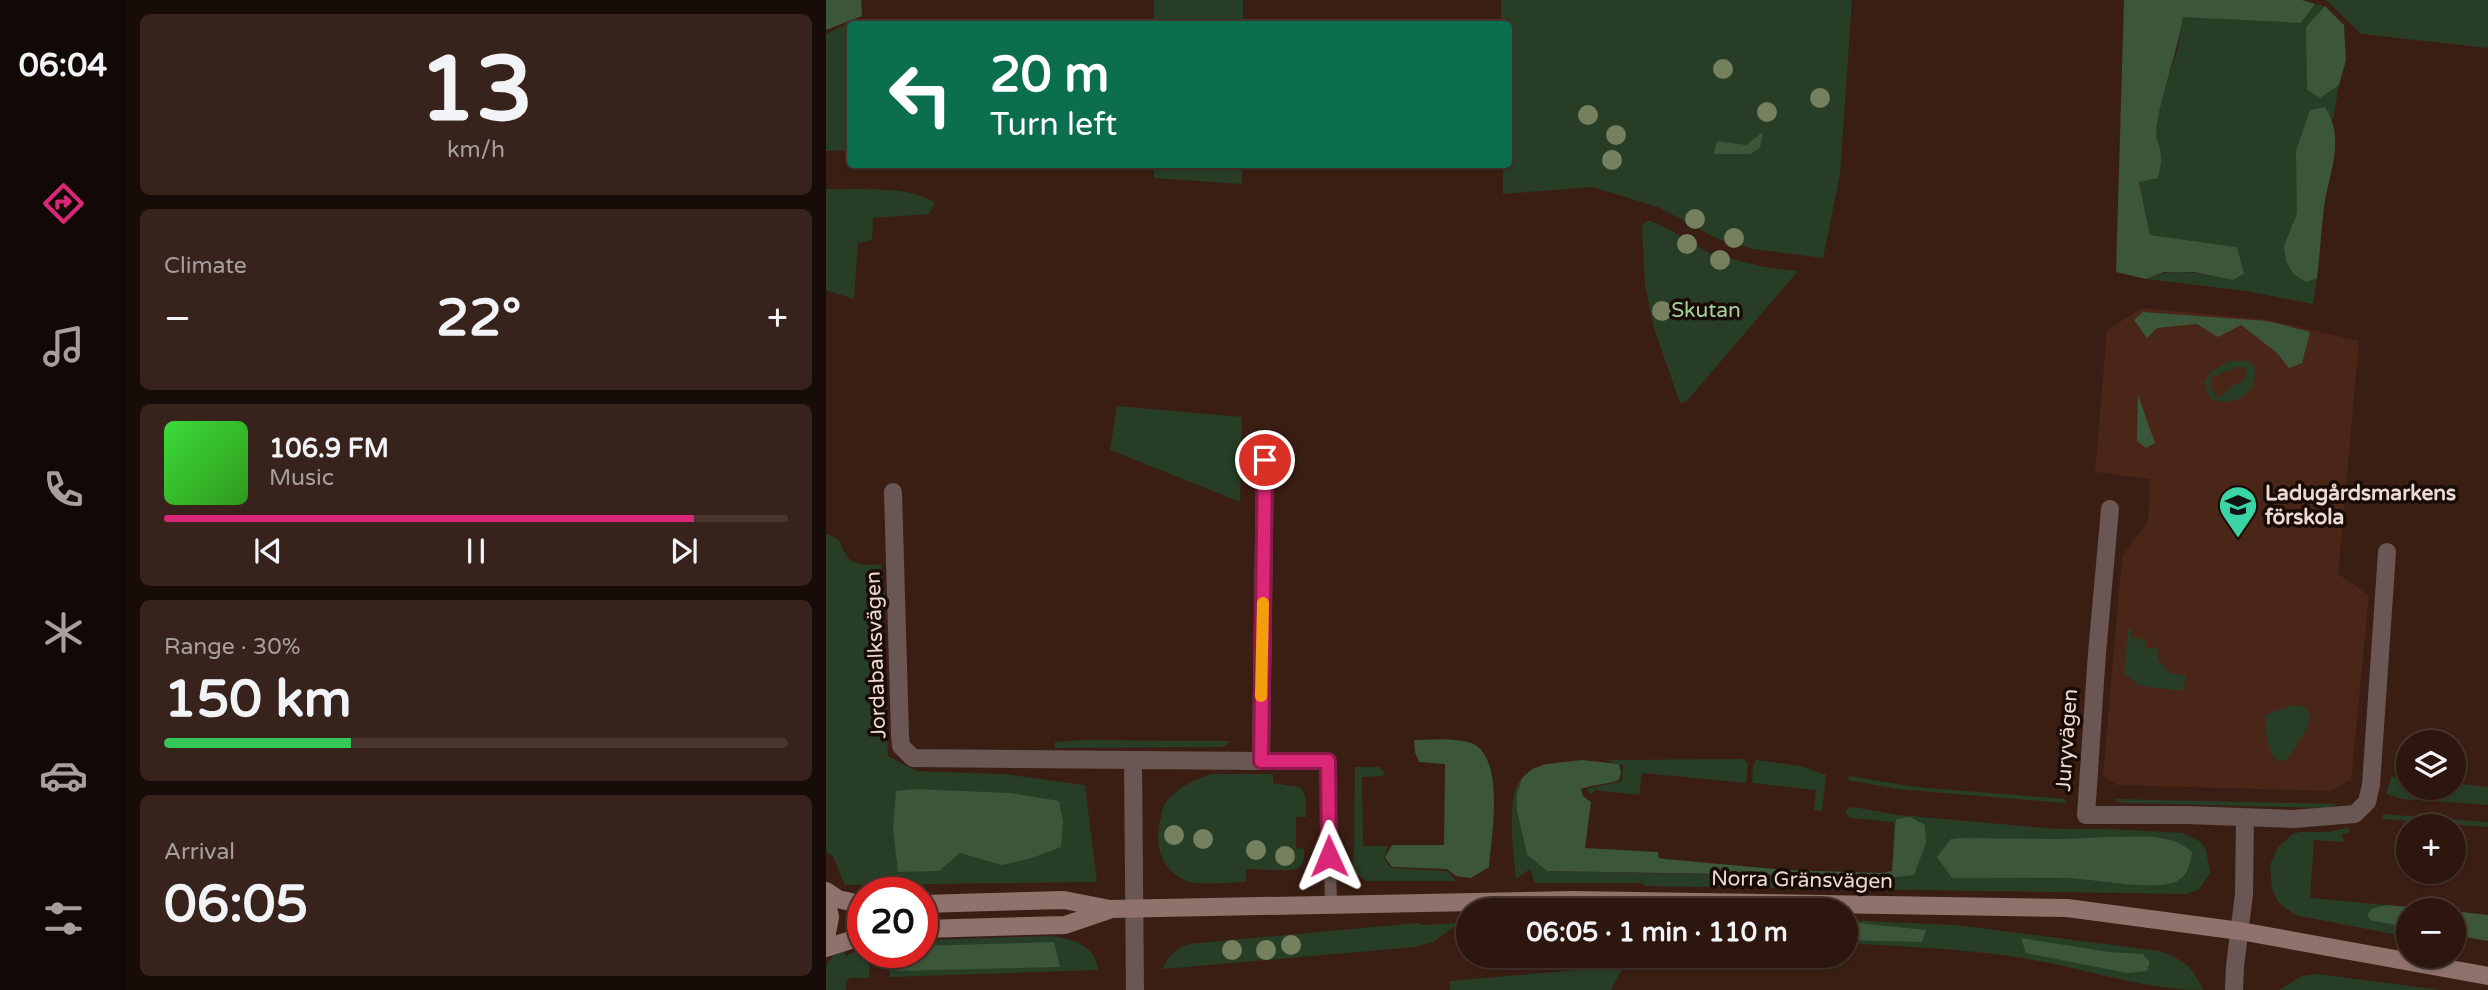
<!DOCTYPE html>
<meta charset="utf-8">
<style>
:root{--surface:#2c160e;--page:#38231c;--text:#f1f3f6;--muted:#a69f9e;--line:#48352e;--accent:#db2777}
body{margin:0;font-family:"Varela Round",sans-serif;background:var(--page);color:var(--text);height:100vh;display:flex;flex-direction:column;font-size:26px;white-space:nowrap}
*{box-sizing:border-box;margin:0}
p{font-size:23px;color:var(--muted)}
.icon{flex:none;width:38px;height:38px;fill:none;stroke:currentColor;stroke-width:2;stroke-linecap:round;stroke-linejoin:round}
.map{position:relative;flex:1;overflow:hidden}
.drawer{display:flex;flex-direction:column;gap:14px;padding:14px;background:#180c08;width:700px}
.drawer>*{flex:none}
.hud{position:absolute;left:21px;top:21px;width:665px;height:147px;border-radius:7px;box-shadow:0 2px 5px #0004,0 0 0 2px var(--line);background:#0b6e4f;color:#fff;overflow:hidden}
.controls{position:absolute;left:1570px;top:730px;display:grid;gap:14px}
.controls a{display:grid;place-items:center;width:70px;height:70px;border-radius:50%;background:var(--surface);box-shadow:0 2px 5px #0004,0 0 0 2px var(--line);font-size:35px}
.speed{position:absolute;left:21px;top:877px;display:flex;gap:14px;font-size:35px;font-weight:700;text-align:center}
.speed>*{display:grid;place-content:center;width:91px;height:91px;border-radius:50%;background:var(--surface);box-shadow:0 2px 5px #0004,0 0 0 2px var(--line);line-height:1}
.speed .limit{border:10px solid #d22;background:#fff;color:#111}
.pin{position:absolute;display:grid;place-items:center;width:60px;height:60px;color:#fff;margin:-30px;border:4px solid #fff;border-radius:50%;box-shadow:0 2px 7px #0007}
.me{position:absolute;width:77px;margin:-38px;rotate:359deg;stroke-linejoin:round;filter:drop-shadow(0 0 5px #0008)}
.turn{display:flex;align-items:center;gap:24px;height:147px;padding:0 28px;font-size:32px}
.turn .icon{width:91px;height:91px;stroke-width:2.5}
.turn b{display:block;font-size:49px;line-height:60px}
.big{font-size:52px;font-weight:700;line-height:1.1}
.drawer .card{flex:1;display:flex;flex-direction:column;justify-content:center;gap:10px;min-width:0;padding:0 24px;border-radius:10px;background:var(--page)}
.drawer .dial{align-items:center;gap:0}
.dial b{font-size:91px;line-height:1}
.song{display:flex;align-items:center;gap:21px}
.cover{width:84px;height:84px;border-radius:10px;background:linear-gradient(135deg,hsl(120 70% 55%),hsl(110 70% 35%))}
.played{height:7px;border-radius:4px;background:linear-gradient(90deg,var(--accent) 85%,var(--line) 85%)}
.keys{display:flex;justify-content:space-around;direction:ltr}
.heat{display:flex;justify-content:space-between;align-items:center;font-size:38px;direction:ltr}
.charge{height:10px;border-radius:5px;background:linear-gradient(90deg,#34c759 30%,var(--line) 0)}
.trip{position:absolute;left:630px;top:898px;width:402px;height:70px;border-radius:35px;background:var(--surface);box-shadow:0 2px 5px #0004,0 0 0 2px var(--line);font-weight:700;line-height:70px;text-align:center}
main{display:flex;flex:1;min-height:0}
.dock{display:flex;flex-direction:column;width:126px;justify-content:space-around;align-items:center;background:#120906;color:var(--muted)}
.dock .icon{width:49px;height:49px}
.dock .on{color:var(--accent)}
.dock b{font-size:32px;color:var(--text)}
.map>svg:first-child{display:block}
.built{fill:#492617}
.green{fill:#283d25;fill-rule:evenodd}
.forest{fill:#3c5639}
.lines{fill:none;stroke-linecap:round;stroke-linejoin:round}
.lane{stroke:#6a5753;stroke-width:12}
.street{stroke:#6a5753;stroke-width:18}
.secondary{stroke:#8f726b;stroke-width:18}
.tree{fill:#74805e}
.route-casing{stroke:#8e194d;stroke-width:18}
.route{stroke:#db2777;stroke-width:12}
.slow{stroke:#f59e0b;stroke-width:12}
.labels{text-anchor:middle;dominant-baseline:central;stroke-width:7;stroke-linejoin:round;paint-order:stroke}
.park-label{font-size:21px;fill:#a3d19c;stroke:#190c07}
.poi-label{font-size:21px;font-weight:bold;fill:#ecd9d1;stroke:#190c07;text-anchor:start}
.street-label{font-size:21px;fill:#ecd9d1;stroke:#190c07}
</style>
<main>
<nav class="dock">
<b>06:04</b>
<svg class="icon on" aria-label="directions" viewBox="0 0 24 24"><path d="M12 3l9 9-9 9-9-9zM9 14v-3h6M13 9l2 2-2 2"/></svg>
<svg class="icon" aria-label="music" viewBox="0 0 24 24"><path d="M9 18V5l10-2v13"/><circle cx="6" cy="18" r="3"/><circle cx="16" cy="16" r="3"/></svg>
<svg class="icon" aria-label="phone" viewBox="0 0 24 24"><path d="M5 4h4l2 5-3 2q2 4 5 5l2-3 5 2v4C11 20 4 13 5 4z"/></svg>
<svg class="icon" aria-label="climate" viewBox="0 0 24 24"><path d="M12 3v18M4 7l16 10M4 17L20 7"/></svg>
<svg class="icon" aria-label="car" viewBox="0 0 24 24"><path d="M5 17H2v-5l4-1 3-4h7l3 4 3 1v5h-3M9 17h6M6 11h13"/><circle cx="7" cy="17" r="2"/><circle cx="17" cy="17" r="2"/></svg>
<svg class="icon" aria-label="filters" viewBox="0 0 24 24"><path d="M4 7h16M4 17h16"/><circle cx="9" cy="7" r="2"/><circle cx="15" cy="17" r="2"/></svg>
</nav>
<section class="drawer">
<div class="card dial"><b>13</b><p>km/h</p></div>
<div class="card"><p>Climate</p>
<div class="heat"><a>−</a><b class="big">22°</b><a>+</a></div>
</div>
<div class="card">
<div class="song"><i class="cover"></i><div><b>106.9 FM</b><p>Music</p></div></div>
<div class="played"></div>
<div class="keys"><svg class="icon" aria-label="previous" viewBox="0 0 24 24"><path d="M18 5L8 12l10 7zM5 5v14"/></svg><svg class="icon" aria-label="pause" viewBox="0 0 24 24"><path d="M8 5v14M16 5v14"/></svg><svg class="icon" aria-label="next" viewBox="0 0 24 24"><path d="M6 5l10 7-10 7zM19 5v14"/></svg></div>
</div>
<div class="card"><p>Range · 30%</p><b class="big">150 km</b><div class="charge"></div></div>
<div class="card"><p>Arrival</p><b class="big">06:05</b></div>
</section>
<div class="map">
<svg width="1662" height="990" viewBox="0 0 1662 990">
<rect width="100%" height="100%" fill="#3a1e13"/>
<!-- built -->
<path class="built" d="M1316,308L1443,320L1533,341L1512,574L1543,595L1525,780L1505,791L1291,785L1277,776L1296,556L1322,522L1324,479L1269,472L1281,330Z"/>
<!-- green -->
<path class="green" d="M328,0H417V24H328Z
M675,0H1026L1014,175L997,258L927,249L892,239L832,207L766,187L677,194V165L682,164V24H675Z
M1500,0H1662V48L1535,34Z
M1489,4L1499,6L1480,27L1481,54L1494,98L1513,85L1507,120L1498,107L1471,186V213L1458,246L1480,281L1491,278L1487,304L1420,291L1320,279C1351,266 1375,274 1407,280L1411,247L1324,235L1313,181L1332,177L1335,155L1329,140L1330,127L1338,91L1352,48L1357,16L1475,23Z
M27,21L58,24H24V150L0,151V34Z
M328,165H416V184L328,178Z
M0,189C34,190 78,185 109,202L103,214L47,218L46,240L32,243L28,299L0,290Z
M821,221H825L846,231L885,254L938,267L972,271L860,402L854,403L828,328L819,286L816,230L817,224Z
M1404,361H1421L1427,364C1436,392 1408,409 1384,398L1378,383C1383,372 1392,366 1404,361ZM1413,366L1421,371L1418,380L1404,387L1395,396H1390L1384,385L1386,375L1393,376L1396,371L1401,372Z
M291,406L416,417L414,502L284,450Z
M0,534C16,540 12,540 19,553C25,567 43,565 55,564L60,601L57,630L62,756L90,771L178,774L259,785L271,882L19,885L7,856L0,852Z
M1302,629H1305V638L1319,639V648H1331V659L1345,674L1360,675L1358,691L1314,686L1298,673Z
M1466,705L1480,707C1491,724 1470,742 1464,757C1443,774 1439,730 1439,716C1448,710 1456,710 1466,705Z
M255,740L404,741L398,747L229,748V742Z
M918,759L922,764L920,783L816,773L813,795L769,790L765,795L760,789L796,781L797,765L779,760Z
M930,760L975,766L1000,775L996,811L988,810L990,790L926,783L927,765Z
M529,767H553L558,772L557,776L536,777L537,846H562L558,858L565,868L621,871L630,881H540L530,873L526,866L528,854Z
M386,774H447V783L474,787C481,796 480,805 480,817H470V848L478,849C478,856 479,865 470,869C463,872 429,869 420,869V882C406,882 372,886 360,881C333,868 328,844 335,817C336,811 337,806 340,802C352,787 369,779 386,774Z
M1023,776L1090,787L1239,799V803L1070,789L1022,780Z
M1565,777L1582,779V788H1628V783L1662,787V805L1577,799L1560,794Z
M696,778L691,794V811L701,855L721,871L1066,878L1068,822L1024,818L1019,812L1021,809L1027,807L1073,815L1232,829H1285L1357,833L1375,842L1380,850L1384,873L1373,889L1361,894L819,886L816,883H709L704,869L690,879C688,856 679,795 696,778Z
M1288,799L1512,804L1500,808L1296,803Z
M1557,814L1662,822V827L1557,819Z
M1522,827L1524,833L1516,834L1518,842L1488,840L1484,898L1561,905L1547,908L1546,921L1582,927V937L1469,915L1452,902L1446,889L1444,865L1453,846L1467,834L1474,832H1504Z
M1020,920L1129,925L1334,951C1356,959 1368,968 1377,990C1322,990 1267,971 1213,961C1150,949 1084,947 1020,943Z
M591,923L596,925L633,923L607,942L589,947L337,969C341,956 351,948 363,944Z
M224,936C245,938 270,945 272,970L64,977L61,952H96V940Z
M18,940L19,956L37,949V952H43V978H25L20,981V990H0V966Z
M798,966L785,990H624V981Z
M1491,974L1615,990H1453L1476,976Z"/>
<!-- forest -->
<path class="forest" d="M0,0H35L36,16L0,30Z
M1298,0H1476L1489,4L1475,23L1357,17C1351,53 1337,88 1331,124C1328,140 1334,143 1335,156C1336,163 1333,171 1332,178L1313,182L1324,235L1411,247L1418,274L1407,280L1368,272H1338L1320,279L1290,272Z
M1499,6L1518,25L1520,60L1513,85L1494,98L1481,90L1480,27Z
M1499,107C1520,140 1503,172 1498,207C1495,231 1494,255 1491,278L1480,282L1467,274L1460,261L1458,246L1471,213L1470,151L1484,110Z
M937,132L934,148L924,154H888L891,141L920,145Z
M1317,312L1441,321L1484,332L1476,363L1463,368L1451,353L1415,325L1392,337L1371,324L1331,328L1321,338L1308,320Z
M1312,395L1329,443L1320,448L1311,441Z
M588,740C605,740 626,738 642,742C681,752 665,838 663,867L645,878L630,876L621,869L566,867L559,857L566,845H618L619,764L593,762L589,752Z
M756,760L793,764L795,773L793,780C780,785 768,784 755,789L757,796L765,802L759,848L832,852L833,858L839,859L960,870L1056,873L1066,871L1070,819L1084,817L1099,825L1100,843L1088,875L1070,877L721,871L701,855L691,811V794L696,778L706,769L720,764Z
M87,789L185,793L233,801L237,821L235,847L206,858L176,865L134,853L113,871L72,872L67,829L70,791Z
M1284,837C1312,837 1344,832 1366,852C1365,862 1362,874 1353,880C1334,893 1264,878 1240,878C1203,877 1164,879 1126,878L1111,857L1125,839L1133,838L1236,839Z
M1561,905L1616,910H1582V927L1546,921L1541,915L1547,908Z
M1628,911L1662,915V941L1628,935Z
M1020,922L1100,930L1096,942L1020,940Z
M1195,938L1283,952L1317,954L1324,962L1321,971L1301,973L1200,953Z
M228,942L234,967L70,971L69,952H96V946Z"/>
<g class="lines">
<!-- lane -->
<path class="lane" d="M435,761H502L505,905"/>
<!-- street -->
<path class="street" d="M67,492L74,735L75,746L87,758L435,761L439,460
M1284,509L1271,653L1260,815H1361L1467,819L1529,814L1541,802L1545,785L1561,552
M307,760L309,990
M1408,990L1409,966L1418,894L1419,819"/>
<!-- secondary -->
<path class="secondary" d="M0,891L12,899L37,905
M0,899L4,917L0,939
M96,904L238,900L284,909L747,900L1241,908L1414,931L1662,976
M96,929L239,925L283,910
M0,948L37,936"/>
</g>
<!-- trees -->
<g class="tree">
<circle cx="897" cy="69" r="10"/>
<circle cx="994" cy="98" r="10"/>
<circle cx="941" cy="112" r="10"/>
<circle cx="762" cy="115" r="10"/>
<circle cx="790" cy="135" r="10"/>
<circle cx="786" cy="160" r="10"/>
<circle cx="869" cy="219" r="10"/>
<circle cx="908" cy="238" r="10"/>
<circle cx="861" cy="244" r="10"/>
<circle cx="894" cy="260" r="10"/>
<circle cx="836" cy="311" r="10"/>
<circle cx="348" cy="835" r="10"/>
<circle cx="377" cy="839" r="10"/>
<circle cx="430" cy="850" r="10"/>
<circle cx="459" cy="856" r="10"/>
<circle cx="465" cy="945" r="10"/>
<circle cx="406" cy="950" r="10"/>
<circle cx="440" cy="950" r="10"/>
</g>
<g class="lines">
<!-- route casing -->
<g class="route-casing">
<path id="route" d="M439,460L435,761H502L503,856"/>
</g>
<!-- route -->
<use href="#route" class="route"/>
<!-- slow -->
<path class="slow" d="M435,696L437,603"/>
</g>
<!-- icons -->
<defs>
<g id="school-pin" transform="scale(2.0125)"><path d="M0 17L-7.5 6A9.5 9.5 0 1 1 7.5 6Z" fill="#3bd4a4" stroke="#190c07"/><path d="M0-5L7-2L0 1L-7-2ZM-4 1L0 2.5L4 1V4Q0 6-4 4Z" fill="#111"/></g>
</defs>
<g fill-rule="evenodd">
<use href="#school-pin" x="1412" y="505"/>
</g>
<g class="labels">
<!-- park labels -->
<g class="park-label">
<text x="880" y="310">Skutan</text>
</g>
<!-- poi labels -->
<g class="poi-label">
<text x="1439" y="493">Ladugårdsmarkens<tspan x="1439" dy="24">förskola</tspan></text>
</g>
<!-- street labels -->
<g class="street-label">
<text transform="translate(50 655) rotate(-92)">Jordabalksvägen</text>
<text transform="translate(1241 740) rotate(-86)">Juryvägen</text>
<text transform="translate(976 880) rotate(1)">Norra Gränsvägen</text>
</g>
</g>
</svg>
<div class="controls">
<a><svg class="icon" aria-label="layers" viewBox="0 0 24 24"><path d="M12 4l9 5-9 5-9-5zM3 14l9 5 9-5"/></svg></a>
<a>+</a>
<a>−</a>
</div>
<div class="speed"><div class="limit">20</div></div>
<div class="pin" style="left:439px;top:460px;background:#d93025"><svg class="icon" aria-label="arrive" viewBox="0 0 24 24"><path d="M6 21V4h12l-3 4 3 4H6"/></svg></div>
<svg class="me" style="left:503px;top:856px" viewBox="-20 -20 40 40"><path d="M0-17L14 15 0 8-14 15z" fill="#db2777" stroke="#fff" stroke-width="4"/></svg>
<div class="trip">06:05 · 1 min · 110 m</div>
<div class="hud">
<div class="turn"><svg class="icon" aria-label="left" viewBox="0 0 24 24"><path d="M17 20v-9H6M10 6l-5 5 5 5"/></svg><div><b>20 m</b>Turn left</div></div>
</div>
</div>
</main>
